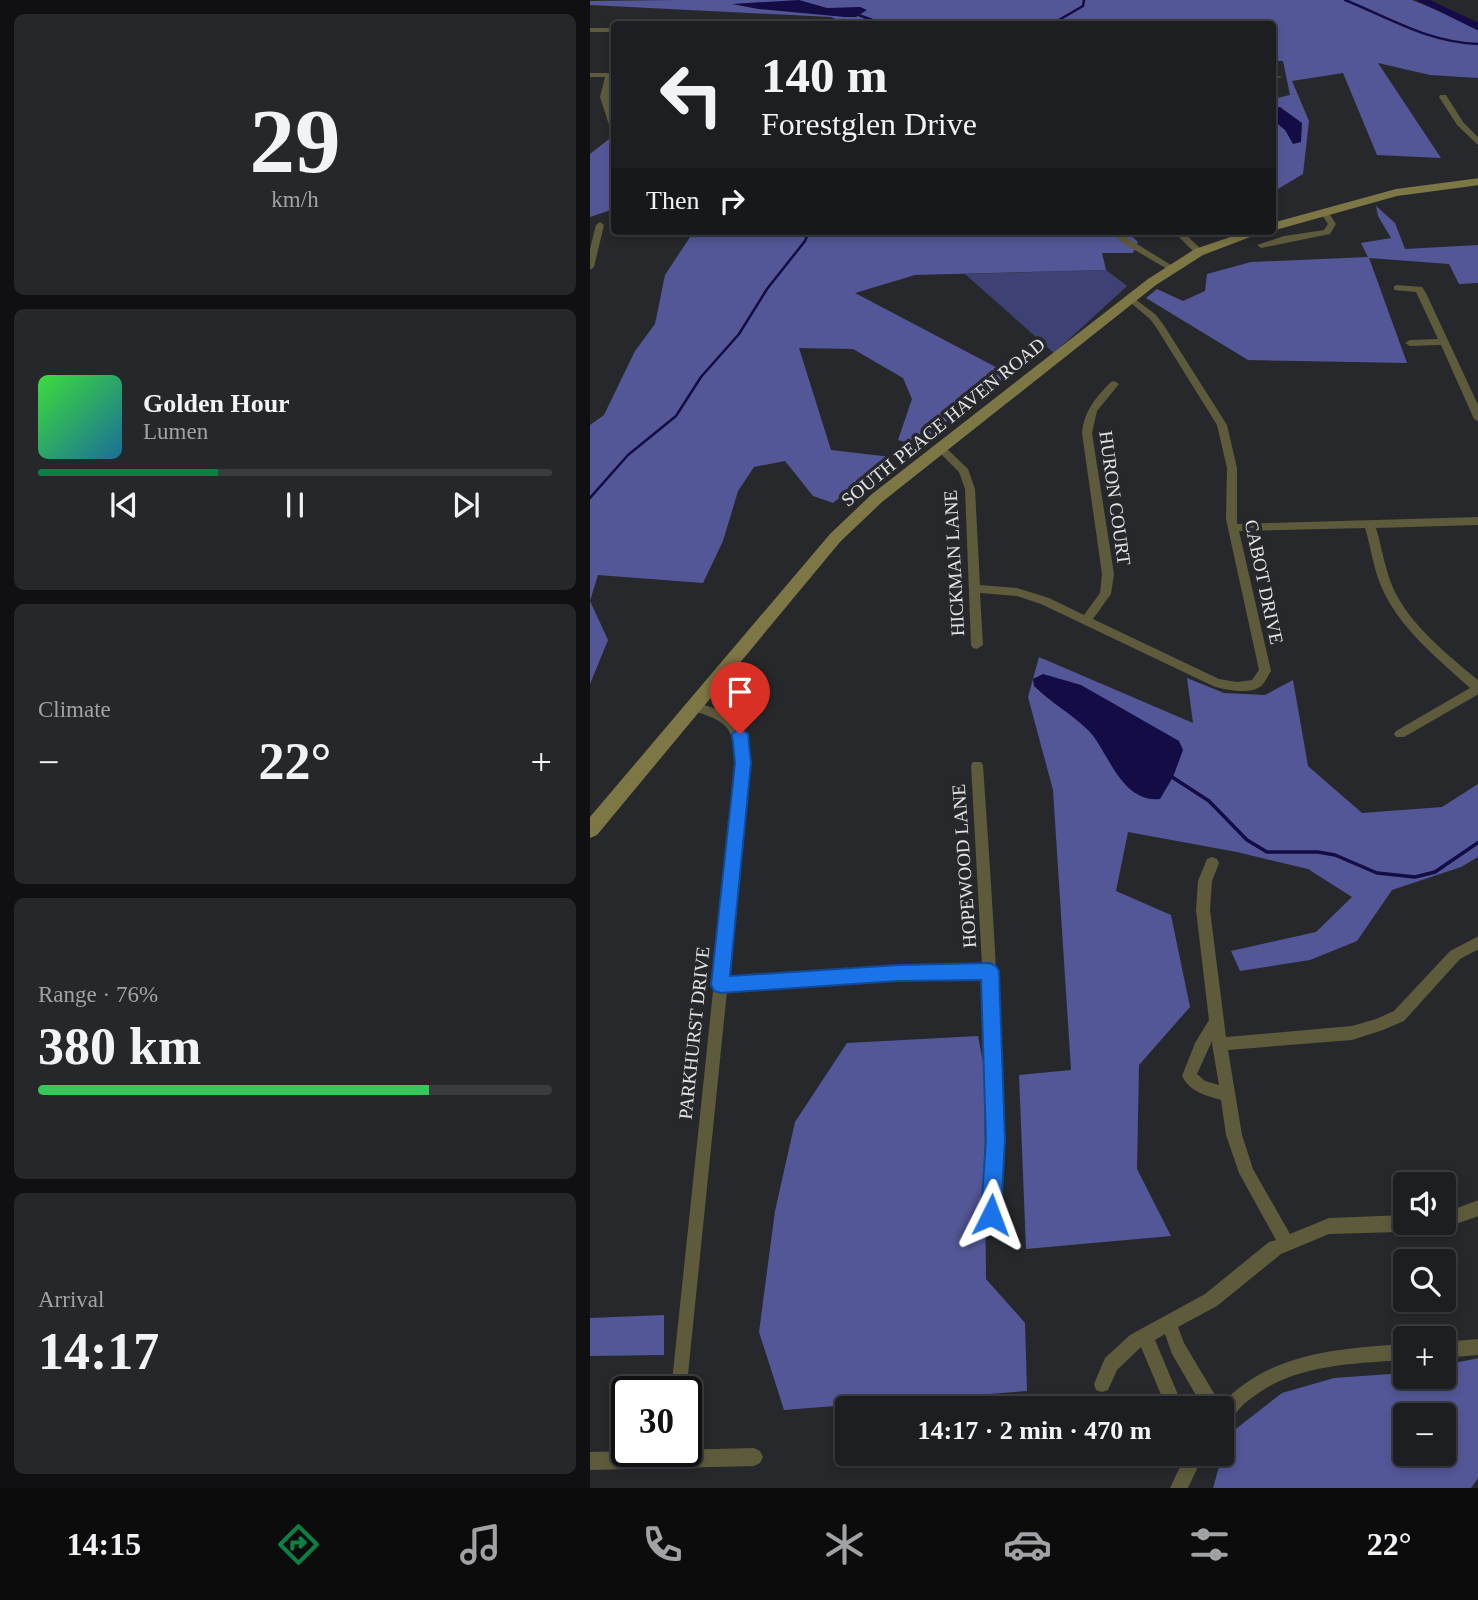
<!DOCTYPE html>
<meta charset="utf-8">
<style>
:root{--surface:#1d1e21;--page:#25272a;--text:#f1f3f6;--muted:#a0a2a5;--line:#3b3c3f;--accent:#0b8043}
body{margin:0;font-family:"Times New Roman",serif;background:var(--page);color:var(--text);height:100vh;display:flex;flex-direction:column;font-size:26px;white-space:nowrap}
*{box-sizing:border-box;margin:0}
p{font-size:23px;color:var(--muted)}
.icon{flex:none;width:38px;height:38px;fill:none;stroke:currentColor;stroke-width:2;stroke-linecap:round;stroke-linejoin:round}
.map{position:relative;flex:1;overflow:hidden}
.details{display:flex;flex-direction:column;gap:14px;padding:14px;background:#101012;width:590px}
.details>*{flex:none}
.guide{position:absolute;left:21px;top:21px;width:665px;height:214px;border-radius:7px;box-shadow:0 4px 10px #0003,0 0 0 2px var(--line);background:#1d1e21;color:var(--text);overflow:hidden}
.controls{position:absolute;left:803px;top:1172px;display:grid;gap:14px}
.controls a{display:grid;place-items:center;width:63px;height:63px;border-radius:7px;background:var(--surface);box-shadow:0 4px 10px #0003,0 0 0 2px var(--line);font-size:35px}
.speed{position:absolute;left:21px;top:1376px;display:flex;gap:14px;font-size:35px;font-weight:700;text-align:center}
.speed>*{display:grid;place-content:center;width:91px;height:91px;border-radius:50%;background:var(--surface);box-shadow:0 4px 10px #0003,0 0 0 2px var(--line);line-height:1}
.speed .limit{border:4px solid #111;border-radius:10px;background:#fff;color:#111}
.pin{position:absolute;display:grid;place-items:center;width:60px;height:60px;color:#fff;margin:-72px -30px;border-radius:50% 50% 50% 0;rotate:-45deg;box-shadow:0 0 7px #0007}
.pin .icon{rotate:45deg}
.me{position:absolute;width:77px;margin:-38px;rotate:3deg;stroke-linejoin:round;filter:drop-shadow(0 0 5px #0008)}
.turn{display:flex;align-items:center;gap:24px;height:147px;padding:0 35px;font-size:32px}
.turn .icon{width:91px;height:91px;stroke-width:2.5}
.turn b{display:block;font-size:49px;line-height:60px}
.then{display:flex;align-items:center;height:66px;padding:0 35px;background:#0003;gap:14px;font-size:26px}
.big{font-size:52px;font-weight:600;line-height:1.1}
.details .card{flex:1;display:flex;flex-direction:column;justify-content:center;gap:10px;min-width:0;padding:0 24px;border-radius:10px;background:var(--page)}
.details .dial{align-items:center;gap:0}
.dial b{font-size:91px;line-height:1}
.song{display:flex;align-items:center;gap:21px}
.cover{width:84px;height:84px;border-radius:10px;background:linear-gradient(135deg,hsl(120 70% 55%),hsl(200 70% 35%))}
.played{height:7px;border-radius:4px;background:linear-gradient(90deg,var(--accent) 35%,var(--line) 35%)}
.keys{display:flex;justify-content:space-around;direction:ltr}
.heat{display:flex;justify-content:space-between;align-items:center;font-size:38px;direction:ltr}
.charge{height:10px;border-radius:5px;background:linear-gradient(90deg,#34c759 76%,var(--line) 0)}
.trip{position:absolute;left:245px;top:1396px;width:399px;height:70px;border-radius:7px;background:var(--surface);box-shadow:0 4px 10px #0003,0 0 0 2px var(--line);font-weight:600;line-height:70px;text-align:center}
.dock{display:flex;height:112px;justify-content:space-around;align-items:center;background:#0c0c0d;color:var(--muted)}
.dock .icon{width:49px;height:49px}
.dock .active{color:var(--accent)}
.dock b{font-size:32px;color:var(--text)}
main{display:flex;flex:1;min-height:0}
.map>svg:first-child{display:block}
.green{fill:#3f4174}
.forest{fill:#545797;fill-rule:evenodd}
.water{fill:#140c45}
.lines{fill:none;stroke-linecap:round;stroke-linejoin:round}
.stream-far1{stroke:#140c45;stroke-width:2.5}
.stream{stroke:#140c45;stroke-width:3.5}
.river{fill:#140c45;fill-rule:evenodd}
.street{fill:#5e5a3c;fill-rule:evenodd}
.secondary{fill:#7d7645;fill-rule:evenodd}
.route{fill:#1a73e8;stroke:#114b97;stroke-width:2}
.labels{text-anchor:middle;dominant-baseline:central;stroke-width:7;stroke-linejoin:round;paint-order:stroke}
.street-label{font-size:19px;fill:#e3e3e6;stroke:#27282c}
</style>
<main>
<section class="details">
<div class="card dial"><b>29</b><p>km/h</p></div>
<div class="card">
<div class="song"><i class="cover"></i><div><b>Golden Hour</b><p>Lumen</p></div></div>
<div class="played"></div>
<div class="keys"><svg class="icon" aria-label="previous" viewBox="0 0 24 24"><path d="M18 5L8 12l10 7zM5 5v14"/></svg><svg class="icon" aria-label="pause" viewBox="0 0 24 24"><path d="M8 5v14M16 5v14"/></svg><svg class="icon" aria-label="next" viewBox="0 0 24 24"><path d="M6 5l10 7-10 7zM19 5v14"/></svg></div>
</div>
<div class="card"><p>Climate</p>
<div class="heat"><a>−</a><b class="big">22°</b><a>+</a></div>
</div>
<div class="card"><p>Range · 76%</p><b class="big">380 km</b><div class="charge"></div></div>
<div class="card"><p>Arrival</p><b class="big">14:17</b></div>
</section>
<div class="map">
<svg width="889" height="1488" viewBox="0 0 889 1488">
<rect width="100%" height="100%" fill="#27282c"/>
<!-- green -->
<path class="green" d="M516,270L537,286L464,353L375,274Z"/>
<!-- forest -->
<path class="forest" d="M87,0H822L888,27V78L840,75L788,63L851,158L787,155L753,73L702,81L719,121L713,174L683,192V99L700,95L693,61H683L682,24H256L241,17L0,5V1Z
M23,136L24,209L0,217V154Z
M786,206L805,223L815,249L888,245V283L869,284L859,264L779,258L817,363L658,360L556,298L567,289L593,301L615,291L617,274L661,262L778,257L771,243L801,238L788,216Z
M104,231H536L548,242L543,253H512L516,270L325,275L265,293L419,374L326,445L308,440L322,399L313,378L263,349L209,348L241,450L301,457L243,503L223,496L195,461L164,467L148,491L133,541L113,583L8,575L0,601L18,640L0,684V425L14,415L45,351L65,324L75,275Z
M449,657L603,723L597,678L634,693L675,695L703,680L718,766L772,813L852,807L888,784V857L871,867L802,890L767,941L720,960L650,971L641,951L726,932L762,897L718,869L647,852L538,832L526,891L581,915L600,1007L549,1065L547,1169L581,1236L436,1249L429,1075L481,1070L463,790L438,697Z
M388,1036L394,1067L396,1279L435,1323L437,1391L194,1410L169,1332L185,1211L205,1122L257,1043Z
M74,1315V1355L0,1356V1318Z
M889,1358L888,1478L881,1488H623L638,1435L692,1393L744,1378L815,1373L816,1377H854V1365ZM816,1416H854V1454H816Z"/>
<!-- water -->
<path class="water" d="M209,0L237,8L270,7L277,10L266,17H255L168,9L142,4Z
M690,107L712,123L711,142L703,144L695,130L683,120V108Z
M453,674L491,685L589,741L593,750L583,777L570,799C531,803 518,751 499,731C482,714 461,703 444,686L443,679Z"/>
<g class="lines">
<!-- stream-far1 -->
<path class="stream-far1" d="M755,0C800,18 839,43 889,44
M266,14L293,24
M462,24L493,6L494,0
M0,498L38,455L86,416L111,377L149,334L177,289L215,241L219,231"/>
<!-- stream -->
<path class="stream" d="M579,775L619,801L657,840L677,852H728L745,855L787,873L825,877L845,872L889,842"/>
<!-- river -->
<path class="river" d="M826,0H840L889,23V31Z"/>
<!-- street -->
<path class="street" d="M0,28H24V32H0Z
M0,73H24C13,98 24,104 24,130L20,128L10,97L15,77H0Z
M682,75L693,77L682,79Z
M850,95H856L873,122L889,138V146L867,125L849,97Z
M731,210H737L746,224L740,234L671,248L667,245L694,236L734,230L738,224L730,212Z
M10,222L14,225L4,267L0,270V249L6,225Z
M521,231H530L537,238L586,268L579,270L531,242Z
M583,231H592L612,250V254H606Z
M807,285L832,287L836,293L889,407V422L884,419L851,345L820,346L815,343L820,340L848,339L826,292L804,290V286Z
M540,295L566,315L573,324L637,425L647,468V524L889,517V525L786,528C792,548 795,570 804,590C822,627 858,655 889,681V694L814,737H806L804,734L806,731L880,688C847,658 809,628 791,586C783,567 781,547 775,528L649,531L681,671C678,675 675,683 671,686C660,695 635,690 623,686L451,604L427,596L390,593L393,645L387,649L383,648L381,645L375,489L369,472L344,447L349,444L353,445L378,469L385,489L390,585L427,588L459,598L494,615L510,593L512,574L492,433C494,411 506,397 521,382L524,381L529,384L507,411L502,433L524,574L521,594L503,619L629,679L647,682L662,680L669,670L636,519L637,468L627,425L566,327L560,319L535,298Z
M105,702C146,715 154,719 159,763L138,978L308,967L392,965L381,765L383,762H391L393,765C403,915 415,1064 409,1215L407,1221L401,1223L395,1221L393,1215L396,1102L393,977L308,979L137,991L96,1394V1391H81L147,763C142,724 137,722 101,710L99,707Z
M622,857L627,859L629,863L622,881L620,910L636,1037L762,1026L786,1019L804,1011L860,951L889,936V949L870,959L814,1021L793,1030L762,1040L638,1050L652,1135L663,1169L700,1234L739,1218L816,1215V1223H854V1213L889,1200V1216L846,1231L739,1234L691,1254L627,1306L588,1327L594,1343L631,1405C677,1353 750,1348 816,1344V1360C769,1363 714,1364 673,1390C667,1394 661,1398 655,1403C647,1410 642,1420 632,1425V1409H614L582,1354L575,1334L565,1340L594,1409H577L551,1347L527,1370L518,1390L512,1392L506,1390L504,1384L515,1358L540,1335L615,1294L679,1242L686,1240L649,1173L636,1135L631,1100C615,1095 600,1092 592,1076L605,1043L619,1020L606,910L608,881L617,859ZM622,1041V1044L629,1085L615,1081L607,1074Z
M889,1339V1355L854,1358V1342Z
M164,1448L170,1451L173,1457L170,1463L164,1466L0,1470V1452Z
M596,1454H614L598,1488H580Z"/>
<!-- secondary -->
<path class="secondary" d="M889,178V185L807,196L682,231V223L806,189Z
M658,231H676L613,255L566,285L292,502L250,542L7,835L0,838V817L240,534L282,494L558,279L605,249Z"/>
</g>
<!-- route -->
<path class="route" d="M150,728L158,734L161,763L140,976L308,965L400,963L406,966L409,971L415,1139L411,1215L408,1222L401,1225L394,1222L391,1215L396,1139L391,980L308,981L131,993L124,991L121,985L145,763L142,734Z"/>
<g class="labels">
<!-- street labels -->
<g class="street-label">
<text transform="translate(353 422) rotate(-39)">SOUTH PEACE HAVEN ROAD</text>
<text transform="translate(525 498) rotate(82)">HURON COURT</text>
<text transform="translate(364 563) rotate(-93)">HICKMAN LANE</text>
<text transform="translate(674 582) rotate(78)">CABOT DRIVE</text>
<text transform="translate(374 866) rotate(-94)">HOPEWOOD LANE</text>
<text transform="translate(104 1033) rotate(-84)">PARKHURST DRIVE</text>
</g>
</g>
</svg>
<div class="controls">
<a><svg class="icon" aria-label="sound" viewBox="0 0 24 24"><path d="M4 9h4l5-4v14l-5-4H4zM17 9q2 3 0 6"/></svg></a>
<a><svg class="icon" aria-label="search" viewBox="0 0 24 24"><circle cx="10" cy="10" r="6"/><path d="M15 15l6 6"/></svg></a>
<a>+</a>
<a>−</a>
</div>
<div class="speed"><div class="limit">30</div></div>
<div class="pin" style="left:150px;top:734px;background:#d93025"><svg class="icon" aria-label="arrive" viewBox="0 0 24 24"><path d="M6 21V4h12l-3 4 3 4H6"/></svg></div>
<svg class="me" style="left:401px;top:1215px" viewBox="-20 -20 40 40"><path d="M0-17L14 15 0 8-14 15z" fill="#1a73e8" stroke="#fff" stroke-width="4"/></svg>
<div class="trip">14:17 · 2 min · 470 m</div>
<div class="guide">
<div class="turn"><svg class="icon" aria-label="left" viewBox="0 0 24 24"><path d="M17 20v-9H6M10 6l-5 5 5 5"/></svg><div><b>140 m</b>Forestglen Drive</div></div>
<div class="then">Then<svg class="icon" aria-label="right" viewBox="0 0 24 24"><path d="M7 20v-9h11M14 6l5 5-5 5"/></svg></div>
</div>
</div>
</main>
<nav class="dock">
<b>14:15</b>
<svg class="icon active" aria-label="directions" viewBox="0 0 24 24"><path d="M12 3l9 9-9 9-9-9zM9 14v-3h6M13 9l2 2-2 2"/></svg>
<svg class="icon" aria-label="music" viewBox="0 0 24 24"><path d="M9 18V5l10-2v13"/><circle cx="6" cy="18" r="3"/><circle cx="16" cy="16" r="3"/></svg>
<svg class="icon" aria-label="phone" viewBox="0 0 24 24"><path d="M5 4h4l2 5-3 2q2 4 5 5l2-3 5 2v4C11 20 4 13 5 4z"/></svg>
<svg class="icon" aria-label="climate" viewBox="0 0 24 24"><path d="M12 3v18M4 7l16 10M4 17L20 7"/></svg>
<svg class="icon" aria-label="car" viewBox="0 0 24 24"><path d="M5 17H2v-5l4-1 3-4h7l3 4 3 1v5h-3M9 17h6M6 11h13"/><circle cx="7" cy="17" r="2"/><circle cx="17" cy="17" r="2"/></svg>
<svg class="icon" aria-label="filters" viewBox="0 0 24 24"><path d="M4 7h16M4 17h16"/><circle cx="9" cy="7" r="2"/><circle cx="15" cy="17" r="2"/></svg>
<b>22°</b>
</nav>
